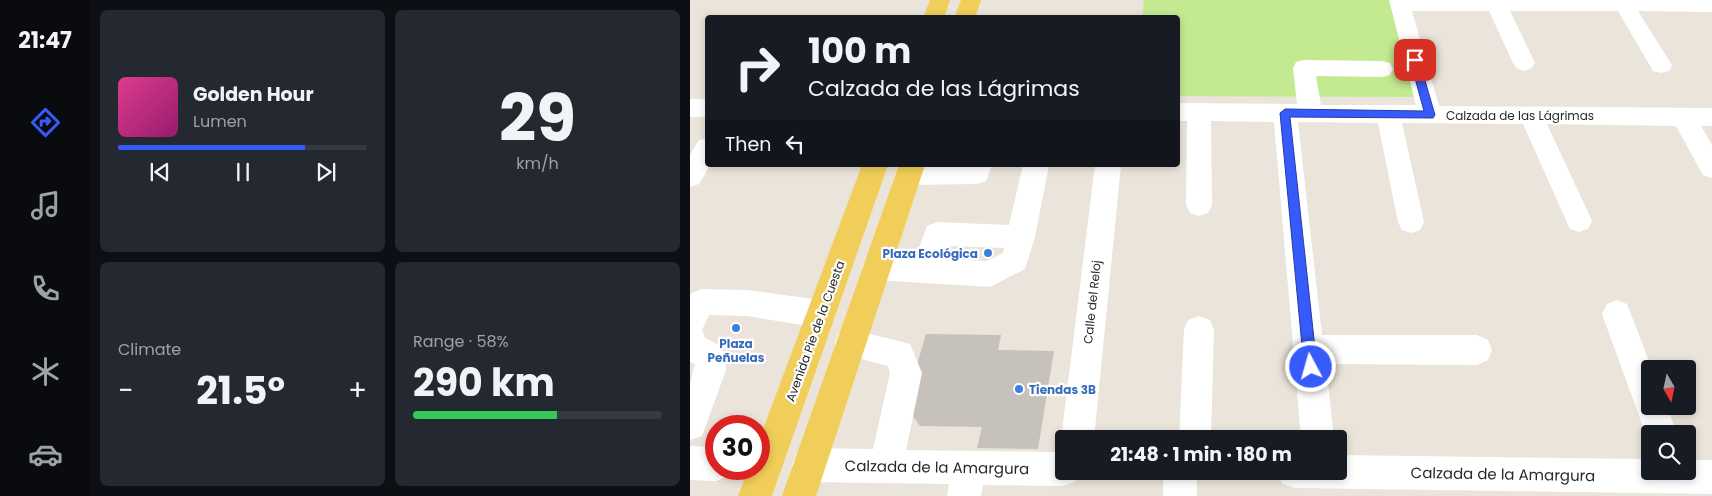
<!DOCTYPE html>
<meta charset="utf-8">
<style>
:root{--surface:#171b24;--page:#242831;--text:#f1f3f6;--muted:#9ea1a6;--line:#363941;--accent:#375bfb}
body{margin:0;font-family:Poppins,sans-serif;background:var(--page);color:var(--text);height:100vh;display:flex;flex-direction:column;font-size:19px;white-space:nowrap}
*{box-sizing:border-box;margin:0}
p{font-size:16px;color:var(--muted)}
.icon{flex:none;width:28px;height:28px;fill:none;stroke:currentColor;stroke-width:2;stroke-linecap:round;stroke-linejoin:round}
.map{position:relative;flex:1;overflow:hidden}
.details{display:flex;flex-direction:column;gap:10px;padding:10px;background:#0d0f14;width:600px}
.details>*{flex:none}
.top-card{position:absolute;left:15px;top:15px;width:475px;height:152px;border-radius:5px;box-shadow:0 2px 8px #0003;background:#171b24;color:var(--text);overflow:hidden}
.needle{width:32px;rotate:171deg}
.buttons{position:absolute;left:951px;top:360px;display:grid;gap:10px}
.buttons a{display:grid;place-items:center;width:55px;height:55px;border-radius:5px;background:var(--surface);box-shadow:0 2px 8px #0003;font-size:25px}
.speed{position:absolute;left:15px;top:415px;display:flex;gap:10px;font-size:25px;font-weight:700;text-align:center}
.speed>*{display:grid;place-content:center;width:65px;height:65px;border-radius:50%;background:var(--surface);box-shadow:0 2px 8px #0003;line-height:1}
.speed .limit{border:8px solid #d22;background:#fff;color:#111}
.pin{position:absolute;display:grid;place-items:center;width:42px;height:42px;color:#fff;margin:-21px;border-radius:10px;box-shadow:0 2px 8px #0006}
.me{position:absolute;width:55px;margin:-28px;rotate:354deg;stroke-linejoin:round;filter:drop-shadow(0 0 4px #0008)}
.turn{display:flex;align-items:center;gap:18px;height:105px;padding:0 20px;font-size:22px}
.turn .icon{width:65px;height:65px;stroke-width:2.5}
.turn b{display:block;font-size:35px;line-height:42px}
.then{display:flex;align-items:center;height:48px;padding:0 20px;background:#0003;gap:10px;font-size:19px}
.big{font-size:38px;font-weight:700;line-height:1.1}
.details .widget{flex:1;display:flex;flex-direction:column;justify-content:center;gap:8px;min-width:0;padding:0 18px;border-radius:8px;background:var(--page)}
.details .dial{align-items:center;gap:0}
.dial b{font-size:65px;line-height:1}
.song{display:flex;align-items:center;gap:15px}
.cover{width:60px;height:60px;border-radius:8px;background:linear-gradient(135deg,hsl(330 70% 55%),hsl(320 70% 35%))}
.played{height:5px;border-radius:2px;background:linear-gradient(90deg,var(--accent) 75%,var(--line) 75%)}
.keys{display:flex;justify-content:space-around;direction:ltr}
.heat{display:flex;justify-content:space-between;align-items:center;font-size:28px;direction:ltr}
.charge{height:8px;border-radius:4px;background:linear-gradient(90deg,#34c759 58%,var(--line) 0)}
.details .tiles{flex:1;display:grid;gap:10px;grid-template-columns:repeat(2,1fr)}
.trip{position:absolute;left:365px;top:430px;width:292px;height:50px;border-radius:5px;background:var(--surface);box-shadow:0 2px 8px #0003;font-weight:700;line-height:50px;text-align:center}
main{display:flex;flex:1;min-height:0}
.dock{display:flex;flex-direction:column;width:90px;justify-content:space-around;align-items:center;background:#090b0e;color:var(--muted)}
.dock .icon{width:35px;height:35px}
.dock .active{color:var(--accent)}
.dock b{font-size:22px;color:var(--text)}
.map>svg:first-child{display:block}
.pitch{fill:#c4ea91}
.building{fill:#c6c1ba}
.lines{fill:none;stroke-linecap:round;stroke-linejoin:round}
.minor{fill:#fff;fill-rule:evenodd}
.major{fill:#f1ce59;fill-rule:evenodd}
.route{fill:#375bfb;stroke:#243ba3}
.shop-dot{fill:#3f7fe0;stroke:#fff;stroke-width:2}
.labels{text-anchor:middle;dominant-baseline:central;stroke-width:4.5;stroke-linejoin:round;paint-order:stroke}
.street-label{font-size:12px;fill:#292929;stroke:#fff}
.shop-label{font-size:12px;font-weight:bold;fill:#366cbe;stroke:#fff;text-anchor:end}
.near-street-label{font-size:15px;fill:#292929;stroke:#fff}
</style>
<main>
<nav class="dock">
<b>21:47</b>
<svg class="icon active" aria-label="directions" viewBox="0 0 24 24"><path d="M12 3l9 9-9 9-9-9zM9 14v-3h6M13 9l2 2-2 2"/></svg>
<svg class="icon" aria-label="music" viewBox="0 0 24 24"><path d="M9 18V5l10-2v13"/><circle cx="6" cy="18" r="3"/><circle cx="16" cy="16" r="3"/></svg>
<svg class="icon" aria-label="phone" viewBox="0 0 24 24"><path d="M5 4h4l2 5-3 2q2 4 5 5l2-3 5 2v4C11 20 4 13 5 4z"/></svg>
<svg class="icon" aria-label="climate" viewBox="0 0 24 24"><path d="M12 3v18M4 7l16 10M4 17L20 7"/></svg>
<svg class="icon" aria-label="car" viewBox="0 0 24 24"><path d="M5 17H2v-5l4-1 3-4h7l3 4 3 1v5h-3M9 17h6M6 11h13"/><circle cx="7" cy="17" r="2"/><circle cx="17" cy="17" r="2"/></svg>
</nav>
<section class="details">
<div class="tiles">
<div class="widget">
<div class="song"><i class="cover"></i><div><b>Golden Hour</b><p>Lumen</p></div></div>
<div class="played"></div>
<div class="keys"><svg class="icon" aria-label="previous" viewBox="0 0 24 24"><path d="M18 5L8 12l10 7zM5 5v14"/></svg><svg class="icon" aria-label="pause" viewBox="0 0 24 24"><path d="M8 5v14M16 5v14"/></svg><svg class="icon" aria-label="next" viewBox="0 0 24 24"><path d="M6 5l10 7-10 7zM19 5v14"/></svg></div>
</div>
<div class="widget dial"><b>29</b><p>km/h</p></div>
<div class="widget"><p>Climate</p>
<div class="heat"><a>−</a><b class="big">21.5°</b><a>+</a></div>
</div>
<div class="widget"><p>Range · 58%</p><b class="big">290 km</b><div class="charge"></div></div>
</div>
</section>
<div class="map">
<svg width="1022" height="496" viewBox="0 0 1022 496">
<rect width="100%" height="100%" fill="#ebe4da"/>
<!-- pitch -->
<path class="pitch" d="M454,0H707L730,97L488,96V18H452Z"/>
<!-- building -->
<path class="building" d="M236,334L311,335L308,350L364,351L348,449L287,448L292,427L230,426L215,405Z"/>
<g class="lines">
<!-- minor -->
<path class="minor" d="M699,0H1022V12L948,11L982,65L979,71L971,73L963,71L928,11H820L845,63L842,68L834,71L826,68L823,63L799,11H722L749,106L1022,108V126H1011L1022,145V178L1013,175L986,126L857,124L902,221L898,229L889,232L880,229L833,124L712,123L734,222L730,230L721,233L712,230L708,222L688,123L608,122L632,335H787L798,340L802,350L798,360L787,365L636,364L644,439H611L584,122L521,121L522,205L518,213L509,216L500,213L496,205L497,121H488V103L607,104L603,68L606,62L614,60L692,61L700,63L703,69L700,75L692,77L626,76L631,105H726Z
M0,99H18V117H0Z
M18,138V165H20L9,184L0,187V155L9,140Z
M217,165H302L296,181L287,184L218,185L209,182L205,175L209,168Z
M333,165H359L345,237L335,269L300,287L186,280L176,277L172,268L176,259L186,256L225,258L237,226L247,222L319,225ZM257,246L314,248L313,253L297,261L253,259Z
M405,165H431L404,439H374V447L371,439Z
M11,289L57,290L131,300L141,304L146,314L141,324L131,328L57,316L19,315L12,330L15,338L31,346L35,356L36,370L12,436L0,440V384L5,364L0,362V294Z
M927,300L937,304L962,369H960V406H977L987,434H960V446L912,314L917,304Z
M509,316L520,320L524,330L521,439H489L494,330L498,320Z
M160,329L220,344L232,373L216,450L374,452V471H390L386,481L374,486L293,485L291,496H257L259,484L119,482L107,477L102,465L107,453L119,448L183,449L200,373L198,366L149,353L145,343L149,333Z
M0,446L26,447V469H41L38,476L26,481L0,480Z
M649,455L960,459V471H998V460H1022V494L604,488L592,483L587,471H649Z
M473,471H507V496H473Z"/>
<!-- major -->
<path class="major" d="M240,0H260L254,18H233Z
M271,0H291L285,18H264Z
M172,165H198L82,496H48L58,469H69V440Z
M209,165H235L126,496H92Z"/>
</g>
<!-- route -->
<path class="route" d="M725,57L729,60L745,115L743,118L600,117L627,367L625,372L621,373L616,372L614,367L590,113L595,109L734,111L720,60Z"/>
<!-- markers -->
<g class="shop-dot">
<circle cx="298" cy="253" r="5"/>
<circle cx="46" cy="328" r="5"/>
<circle cx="329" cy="389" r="5"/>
</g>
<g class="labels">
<!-- street labels -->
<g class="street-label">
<text x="830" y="115">Calzada de las Lágrimas</text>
<text transform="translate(402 302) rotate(-84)">Calle del Reloj</text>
<text transform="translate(125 331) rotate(-70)">Avenida Pie de la Cuesta</text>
</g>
<!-- shop labels -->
<g class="shop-label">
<text x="288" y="253">Plaza Ecológica</text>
<text x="46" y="343" text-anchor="middle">Plaza<tspan x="46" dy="14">Peñuelas</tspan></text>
<text x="339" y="389" text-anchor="start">Tiendas 3B</text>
</g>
<!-- near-street labels -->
<g class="near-street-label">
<text transform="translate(247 467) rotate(1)">Calzada de la Amargura</text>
<text transform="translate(813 474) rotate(1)">Calzada de la Amargura</text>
</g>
</g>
</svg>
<div class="buttons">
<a><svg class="needle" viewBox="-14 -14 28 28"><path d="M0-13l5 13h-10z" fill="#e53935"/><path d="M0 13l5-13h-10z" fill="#9ea1a6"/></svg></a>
<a><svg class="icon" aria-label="search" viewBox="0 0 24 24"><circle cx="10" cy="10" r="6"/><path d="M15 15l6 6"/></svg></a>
</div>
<div class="speed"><div class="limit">30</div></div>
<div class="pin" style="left:725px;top:60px;background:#d93025"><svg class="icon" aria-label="arrive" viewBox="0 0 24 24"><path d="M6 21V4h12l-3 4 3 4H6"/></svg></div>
<svg class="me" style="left:621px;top:367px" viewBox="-20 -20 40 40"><circle r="17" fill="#375bfb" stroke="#fff" stroke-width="3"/><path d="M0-11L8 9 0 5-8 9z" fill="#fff"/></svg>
<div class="trip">21:48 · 1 min · 180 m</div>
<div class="top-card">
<div class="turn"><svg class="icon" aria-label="right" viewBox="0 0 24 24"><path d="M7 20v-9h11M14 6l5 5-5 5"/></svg><div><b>100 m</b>Calzada de las Lágrimas</div></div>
<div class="then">Then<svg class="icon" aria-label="left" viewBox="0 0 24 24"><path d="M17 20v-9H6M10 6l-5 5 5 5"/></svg></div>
</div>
</div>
</main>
